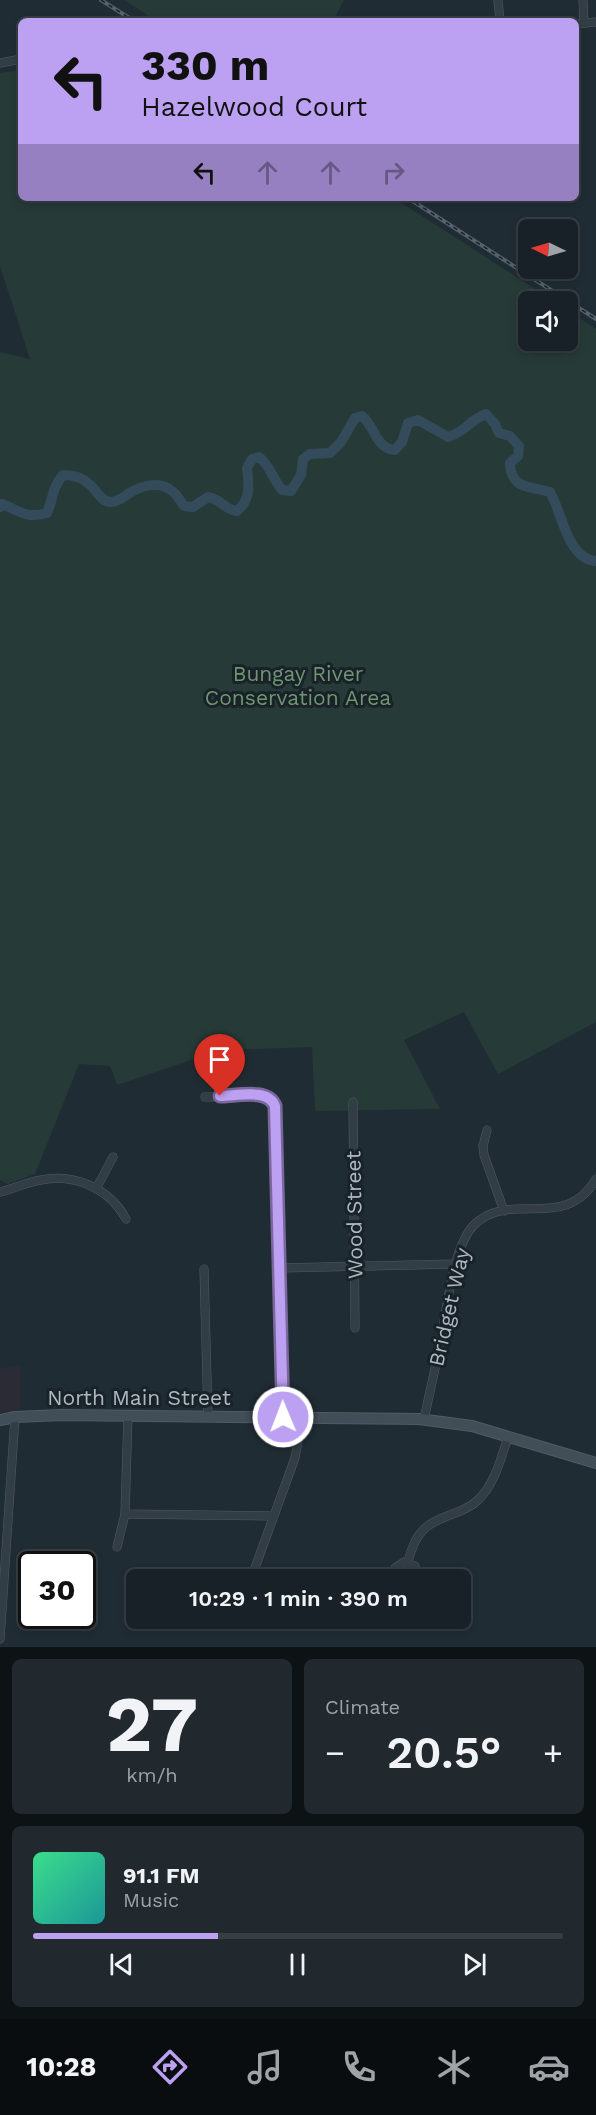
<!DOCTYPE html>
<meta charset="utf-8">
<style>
:root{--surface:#182127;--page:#21292f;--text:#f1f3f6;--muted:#9fa3a7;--line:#363e44;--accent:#bca0f2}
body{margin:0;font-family:"Work Sans",sans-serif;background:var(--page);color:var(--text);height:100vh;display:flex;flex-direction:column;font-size:22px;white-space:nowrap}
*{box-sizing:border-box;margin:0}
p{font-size:20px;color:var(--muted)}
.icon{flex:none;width:33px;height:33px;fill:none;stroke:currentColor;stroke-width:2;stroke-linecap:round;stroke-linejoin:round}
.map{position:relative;height:1647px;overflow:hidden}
.drawer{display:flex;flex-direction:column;gap:12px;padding:12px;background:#0d1215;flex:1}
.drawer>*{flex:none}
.hud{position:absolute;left:18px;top:18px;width:561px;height:183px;border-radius:9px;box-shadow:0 3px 9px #0003,0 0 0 2px var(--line);background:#bca0f2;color:#111;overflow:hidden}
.needle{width:39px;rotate:275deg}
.fabs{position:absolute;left:518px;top:219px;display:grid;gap:12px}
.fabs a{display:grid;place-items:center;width:60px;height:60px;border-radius:9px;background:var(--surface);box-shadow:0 3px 9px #0003,0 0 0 2px var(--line);font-size:30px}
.speed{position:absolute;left:18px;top:1551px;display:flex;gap:12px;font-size:30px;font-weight:700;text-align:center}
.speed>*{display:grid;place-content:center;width:78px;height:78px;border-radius:50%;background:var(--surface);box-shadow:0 3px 9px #0003,0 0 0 2px var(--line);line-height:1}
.speed .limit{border:3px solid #111;border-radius:9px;background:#fff;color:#111}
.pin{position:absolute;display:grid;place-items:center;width:51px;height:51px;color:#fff;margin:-62px -26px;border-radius:50% 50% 50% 0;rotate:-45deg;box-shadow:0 0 6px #0007}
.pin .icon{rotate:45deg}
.me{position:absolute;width:66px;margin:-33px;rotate:359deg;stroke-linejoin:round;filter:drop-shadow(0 0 4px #0008)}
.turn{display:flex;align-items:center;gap:21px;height:126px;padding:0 24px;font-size:27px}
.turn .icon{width:78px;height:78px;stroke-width:2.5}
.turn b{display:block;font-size:42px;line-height:51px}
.lanes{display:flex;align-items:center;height:57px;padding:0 24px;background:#0003;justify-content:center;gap:30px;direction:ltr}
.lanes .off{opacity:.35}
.big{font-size:45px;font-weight:600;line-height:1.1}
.drawer .tile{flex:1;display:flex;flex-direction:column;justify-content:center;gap:9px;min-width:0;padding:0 21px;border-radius:9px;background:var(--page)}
.drawer .dial{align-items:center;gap:0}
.dial b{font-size:78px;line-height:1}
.song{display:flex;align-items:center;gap:18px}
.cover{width:72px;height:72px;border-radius:9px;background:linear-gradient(135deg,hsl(150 70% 55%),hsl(180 70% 35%))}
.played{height:6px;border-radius:3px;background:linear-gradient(90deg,var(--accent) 35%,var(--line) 35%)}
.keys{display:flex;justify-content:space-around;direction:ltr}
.heat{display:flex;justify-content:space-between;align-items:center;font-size:33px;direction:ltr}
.drawer .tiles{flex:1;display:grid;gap:12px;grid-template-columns:1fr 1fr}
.tile:last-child{grid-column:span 2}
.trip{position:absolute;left:126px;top:1569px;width:345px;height:60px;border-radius:9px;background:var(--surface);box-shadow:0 3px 9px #0003,0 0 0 2px var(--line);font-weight:600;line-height:60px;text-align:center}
.menu{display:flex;height:96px;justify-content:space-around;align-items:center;background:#0a0d10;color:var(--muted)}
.menu .icon{width:42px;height:42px}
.menu .current{color:var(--accent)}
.menu b{font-size:27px;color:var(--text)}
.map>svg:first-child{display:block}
.medical{fill:#2b2b36}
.green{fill:#263a37}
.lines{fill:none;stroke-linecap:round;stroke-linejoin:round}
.river{stroke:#344b5b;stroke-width:10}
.street-casing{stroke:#515b63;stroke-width:9}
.secondary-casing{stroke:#515b63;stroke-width:12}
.street{stroke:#333d45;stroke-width:8}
.secondary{stroke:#414e58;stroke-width:10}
.rail-casing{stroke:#55626c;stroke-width:4}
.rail{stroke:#192229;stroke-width:1.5;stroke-dasharray:4.5;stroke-linecap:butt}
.route-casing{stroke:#7a689d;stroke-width:15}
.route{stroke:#bca0f2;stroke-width:10}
.labels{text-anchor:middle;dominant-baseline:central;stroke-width:6;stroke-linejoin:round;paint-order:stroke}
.park-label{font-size:21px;fill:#6f9670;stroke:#192229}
.street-label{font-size:21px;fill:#adb9c2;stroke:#192229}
</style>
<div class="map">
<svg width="596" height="1647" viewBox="0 0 596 1647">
<rect width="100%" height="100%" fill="#202c34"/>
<!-- medical -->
<path class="medical" d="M20,1366V1410L0,1413V1368Z"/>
<!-- green -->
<path class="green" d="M124,0H344L333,21H157Z
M21,70V198H394L554,301L528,302V340H567V310L596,329V1022L498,1074L464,1012L404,1040L440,1109L315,1111L312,1047L221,1050L117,1085L110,1066L79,1064L35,1174L7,1184L0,1180V352L30,359L0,266V73Z"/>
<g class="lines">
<!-- river -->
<path class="river" d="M0,507L2,504C20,511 26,519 47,513C53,500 52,487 63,475C73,475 82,477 89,484C97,490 100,501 110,502C117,502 122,498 128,494C140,486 159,480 172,491C177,494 180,501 184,506L193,507L208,497C223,500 223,509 237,511C251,500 249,484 247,468L252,459L259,457C270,465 273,480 282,490L291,491L301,475L303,459L310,454L330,453L341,442L355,418L362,416C375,426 375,448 395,450L402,442L408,423L418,420L448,437C466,432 468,421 486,414L495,424L499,433L510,436L519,446L518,456L510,463C511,490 530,486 550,492C562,512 567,559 596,561"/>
<!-- street casing -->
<g class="street-casing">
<path id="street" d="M498,0L500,21
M583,0L584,23
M576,24L596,22
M0,63L21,59
M205,1097L265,1096L273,1101L275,1106L283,1417
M353,1102L355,1328
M487,1130L483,1146L484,1155L504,1211
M96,1189L113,1157
M0,1192C14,1189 27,1182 41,1180C75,1173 110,1189 126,1219
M280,1268L456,1264
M204,1269L208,1417
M424,1419C430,1392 436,1365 441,1338C447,1309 453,1246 474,1225C510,1189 565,1233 596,1179
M125,1514L274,1516
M117,1547L125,1514L128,1415
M408,1562C416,1529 427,1523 458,1512C465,1509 472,1506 478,1500C495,1484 501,1458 508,1437
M252,1576L295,1458L302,1418
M395,1580V1568L404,1562L415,1566L418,1573L417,1580
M0,1639L15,1417"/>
</g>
<!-- secondary casing -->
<g class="secondary-casing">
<path id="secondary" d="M0,1420L15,1417L62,1415L419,1419L472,1426L596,1463"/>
</g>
<!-- street -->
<use href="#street" class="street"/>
<!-- secondary -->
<use href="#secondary" class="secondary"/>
<!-- rail casing -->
<g class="rail-casing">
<path id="rail" d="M101,0L134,21
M408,198L596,319"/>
</g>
<!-- rail -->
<use href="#rail" class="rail"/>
</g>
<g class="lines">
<!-- route casing -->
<g class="route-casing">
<path id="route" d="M220,1096C237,1096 268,1088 275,1106L283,1417"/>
</g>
<!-- route -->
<use href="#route" class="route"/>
</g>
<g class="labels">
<!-- park labels -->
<g class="park-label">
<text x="298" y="673">Bungay River<tspan x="298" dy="24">Conservation Area</tspan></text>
</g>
<!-- street labels -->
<g class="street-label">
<text transform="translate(354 1215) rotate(-91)">Wood Street</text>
<text transform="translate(449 1307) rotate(-77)">Bridget Way</text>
<text x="139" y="1397">North Main Street</text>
</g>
</g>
</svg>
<div class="fabs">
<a><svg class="needle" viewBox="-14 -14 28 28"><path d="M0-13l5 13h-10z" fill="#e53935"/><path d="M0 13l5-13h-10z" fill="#9fa3a7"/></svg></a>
<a><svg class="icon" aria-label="sound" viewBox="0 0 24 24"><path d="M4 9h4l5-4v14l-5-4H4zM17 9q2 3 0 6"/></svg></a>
</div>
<div class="speed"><div class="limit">30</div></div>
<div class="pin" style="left:220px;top:1096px;background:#d93025"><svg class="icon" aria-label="arrive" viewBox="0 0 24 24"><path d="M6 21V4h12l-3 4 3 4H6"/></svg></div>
<svg class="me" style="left:283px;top:1417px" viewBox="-20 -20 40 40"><circle r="17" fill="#bca0f2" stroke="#fff" stroke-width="3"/><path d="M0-11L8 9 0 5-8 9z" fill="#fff"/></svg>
<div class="trip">10:29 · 1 min · 390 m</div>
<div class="hud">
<div class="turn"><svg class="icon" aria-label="left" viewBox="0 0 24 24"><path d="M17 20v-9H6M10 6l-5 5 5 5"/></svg><div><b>330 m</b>Hazelwood Court</div></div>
<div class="lanes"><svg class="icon" aria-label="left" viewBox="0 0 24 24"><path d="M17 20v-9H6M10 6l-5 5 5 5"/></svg><svg class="icon off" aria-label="ahead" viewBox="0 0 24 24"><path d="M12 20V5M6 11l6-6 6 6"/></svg><svg class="icon off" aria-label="ahead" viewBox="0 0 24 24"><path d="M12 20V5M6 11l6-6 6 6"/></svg><svg class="icon off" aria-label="right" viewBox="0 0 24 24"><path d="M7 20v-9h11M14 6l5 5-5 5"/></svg></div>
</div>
</div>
<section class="drawer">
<div class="tiles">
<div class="tile dial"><b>27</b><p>km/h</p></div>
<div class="tile"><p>Climate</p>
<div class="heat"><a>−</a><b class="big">20.5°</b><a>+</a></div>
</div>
<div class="tile">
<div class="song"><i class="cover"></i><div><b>91.1 FM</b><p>Music</p></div></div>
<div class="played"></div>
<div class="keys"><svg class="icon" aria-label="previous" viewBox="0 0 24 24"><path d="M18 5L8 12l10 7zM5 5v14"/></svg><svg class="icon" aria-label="pause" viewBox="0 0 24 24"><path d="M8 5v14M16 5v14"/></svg><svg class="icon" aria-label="next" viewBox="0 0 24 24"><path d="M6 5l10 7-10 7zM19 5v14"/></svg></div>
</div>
</div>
</section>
<nav class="menu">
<b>10:28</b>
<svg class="icon current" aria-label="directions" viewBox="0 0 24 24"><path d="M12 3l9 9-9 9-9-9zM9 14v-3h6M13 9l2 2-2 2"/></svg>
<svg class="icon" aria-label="music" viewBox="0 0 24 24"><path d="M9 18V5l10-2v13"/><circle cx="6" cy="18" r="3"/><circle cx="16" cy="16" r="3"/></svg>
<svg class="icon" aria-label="phone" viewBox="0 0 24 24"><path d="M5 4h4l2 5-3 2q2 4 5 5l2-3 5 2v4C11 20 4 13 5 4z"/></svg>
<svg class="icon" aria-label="climate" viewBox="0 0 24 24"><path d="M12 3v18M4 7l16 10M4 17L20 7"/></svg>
<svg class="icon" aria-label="car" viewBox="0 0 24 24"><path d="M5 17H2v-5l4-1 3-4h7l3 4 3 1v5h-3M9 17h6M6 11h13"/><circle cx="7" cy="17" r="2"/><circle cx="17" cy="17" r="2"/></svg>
</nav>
